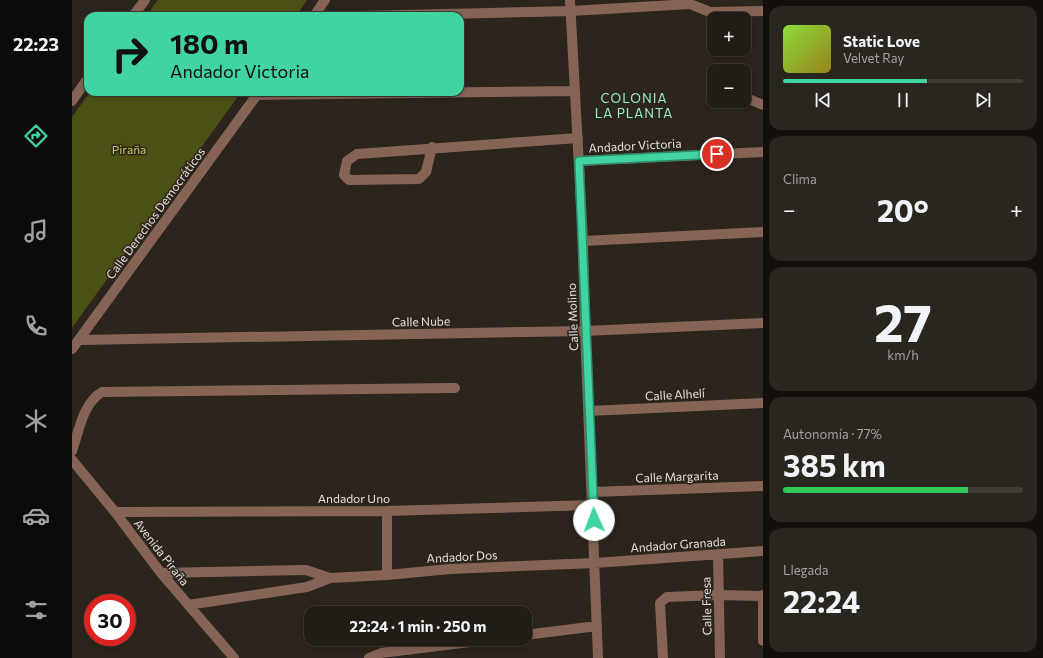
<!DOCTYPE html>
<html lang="es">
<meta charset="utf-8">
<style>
:root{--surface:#211c16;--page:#29251f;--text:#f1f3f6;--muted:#a2a1a1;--line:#3e3a35;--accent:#41d4a1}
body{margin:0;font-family:Commissioner,sans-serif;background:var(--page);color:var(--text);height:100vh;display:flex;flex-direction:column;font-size:15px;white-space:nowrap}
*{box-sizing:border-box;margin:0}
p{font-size:13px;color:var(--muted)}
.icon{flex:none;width:22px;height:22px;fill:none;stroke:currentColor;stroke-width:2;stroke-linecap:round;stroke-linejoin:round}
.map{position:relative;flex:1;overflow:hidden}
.drawer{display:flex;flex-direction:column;gap:6px;padding:6px;background:#120f0c;width:280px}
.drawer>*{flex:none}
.hud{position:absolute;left:12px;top:12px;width:380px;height:84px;border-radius:12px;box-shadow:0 2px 6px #0003,0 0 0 1px var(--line);background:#41d4a1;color:#111;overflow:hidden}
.fabs{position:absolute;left:635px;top:12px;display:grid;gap:8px}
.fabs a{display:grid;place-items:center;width:44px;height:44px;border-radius:8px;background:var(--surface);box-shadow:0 2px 6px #0003,0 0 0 1px var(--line);font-size:20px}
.speed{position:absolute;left:12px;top:594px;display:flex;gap:8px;font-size:20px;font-weight:700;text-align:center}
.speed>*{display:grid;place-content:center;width:52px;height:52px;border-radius:50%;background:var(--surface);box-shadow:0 2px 6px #0003,0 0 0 1px var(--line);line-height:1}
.speed .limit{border:6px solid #d22;background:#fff;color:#111}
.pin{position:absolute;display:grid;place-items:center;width:34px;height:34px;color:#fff;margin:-17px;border:2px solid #fff;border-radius:50%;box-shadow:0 1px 4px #0007}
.me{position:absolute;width:44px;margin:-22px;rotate:358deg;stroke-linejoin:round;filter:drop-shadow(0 0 3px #0008)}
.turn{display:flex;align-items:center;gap:14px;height:84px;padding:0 20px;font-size:18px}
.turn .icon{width:52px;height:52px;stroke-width:2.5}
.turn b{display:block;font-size:28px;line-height:34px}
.big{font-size:30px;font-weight:700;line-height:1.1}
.drawer .widget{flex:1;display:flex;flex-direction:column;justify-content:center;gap:6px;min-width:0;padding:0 14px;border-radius:12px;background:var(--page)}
.drawer .dial{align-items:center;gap:0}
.dial b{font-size:52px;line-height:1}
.song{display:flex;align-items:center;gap:12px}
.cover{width:48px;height:48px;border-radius:6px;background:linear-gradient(135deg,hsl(90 70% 55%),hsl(50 70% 35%))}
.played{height:4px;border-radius:2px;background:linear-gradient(90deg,var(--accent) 60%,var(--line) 60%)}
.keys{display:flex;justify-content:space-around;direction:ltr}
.heat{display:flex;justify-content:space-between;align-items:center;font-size:22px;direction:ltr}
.charge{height:6px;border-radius:3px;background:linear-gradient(90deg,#34c759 77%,var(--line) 0)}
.trip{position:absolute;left:232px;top:606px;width:228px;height:40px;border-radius:12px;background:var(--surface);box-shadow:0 2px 6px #0003,0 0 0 1px var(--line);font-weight:700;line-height:40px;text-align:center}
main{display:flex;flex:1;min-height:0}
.dock{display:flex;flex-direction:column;width:72px;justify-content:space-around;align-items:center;background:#0d0b09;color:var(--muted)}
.dock .icon{width:28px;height:28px}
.dock .active{color:var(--accent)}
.dock b{font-size:18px;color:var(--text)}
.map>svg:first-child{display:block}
.green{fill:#4c5015}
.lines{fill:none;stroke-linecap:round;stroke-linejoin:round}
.minor{stroke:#866455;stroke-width:10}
.route-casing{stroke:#2a8a69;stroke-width:10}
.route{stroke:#41d4a1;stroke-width:7}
.labels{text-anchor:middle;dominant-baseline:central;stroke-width:3;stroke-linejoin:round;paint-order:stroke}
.street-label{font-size:12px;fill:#e6e1db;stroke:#2c251d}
.park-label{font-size:12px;fill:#c2cc55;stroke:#2c251d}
.neighbourhood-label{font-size:13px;letter-spacing:1px;fill:#97eec9;stroke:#2c251d}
</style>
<main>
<nav class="dock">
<b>22:23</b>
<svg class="icon active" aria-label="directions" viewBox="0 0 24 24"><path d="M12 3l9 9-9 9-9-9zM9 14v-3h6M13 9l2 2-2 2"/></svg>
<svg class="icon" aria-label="music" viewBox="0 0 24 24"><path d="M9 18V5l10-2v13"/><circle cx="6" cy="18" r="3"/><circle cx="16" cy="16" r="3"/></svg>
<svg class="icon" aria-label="phone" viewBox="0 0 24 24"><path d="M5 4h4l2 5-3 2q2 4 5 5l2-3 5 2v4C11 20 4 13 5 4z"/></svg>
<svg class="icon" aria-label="climate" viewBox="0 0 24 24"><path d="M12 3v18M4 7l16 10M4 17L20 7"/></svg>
<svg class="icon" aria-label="car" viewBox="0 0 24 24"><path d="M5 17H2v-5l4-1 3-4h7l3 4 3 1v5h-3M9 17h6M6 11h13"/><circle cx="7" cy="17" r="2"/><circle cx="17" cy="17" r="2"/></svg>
<svg class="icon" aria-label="filters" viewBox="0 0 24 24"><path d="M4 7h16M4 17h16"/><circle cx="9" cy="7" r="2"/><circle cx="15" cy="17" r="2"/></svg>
</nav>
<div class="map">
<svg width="691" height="658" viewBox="0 0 691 658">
<rect width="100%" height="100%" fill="#2c251d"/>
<!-- green -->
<path class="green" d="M86,0H235L224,16H74Z
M18,92H169L0,328V117Z"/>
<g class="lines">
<!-- minor -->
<path class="minor" d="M498,0L511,241L513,331L526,658
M61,16L73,0
M242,16L253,0
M288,16L499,11L618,4L638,12L691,11
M185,95L503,91
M672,97L691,105
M0,101L16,78
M360,147L354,172L347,179L277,180L272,175L275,161L285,154L506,138
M507,161L691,152
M511,241L691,232
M7,340L513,331L691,323
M0,349L187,92
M517,411L691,403
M0,451C7,431 11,403 30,392L383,388
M0,460L43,512L89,573L162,658
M520,492L691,486
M315,511V575
M43,512L315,511L521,505
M646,554L648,658
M89,573L234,570L258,578
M691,595V641
M116,605L235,587L258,578L315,575L378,569L523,563L691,551
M453,635L525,626
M297,658L309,653L422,639
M591,658L588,603L595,597L647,595L690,596"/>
</g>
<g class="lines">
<!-- route casing -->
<g class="route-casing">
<path id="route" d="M522,520L507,161L645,154"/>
</g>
<!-- route -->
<use href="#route" class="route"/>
</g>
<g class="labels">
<!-- street labels -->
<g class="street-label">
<text transform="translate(563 145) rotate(-3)">Andador Victoria</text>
<text transform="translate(83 213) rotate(-54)">Calle Derechos Democráticos</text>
<text transform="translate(500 317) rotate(-92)">Calle Molino</text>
<text transform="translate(349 321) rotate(-1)">Calle Nube</text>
<text transform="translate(603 394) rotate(-3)">Calle Alhelí</text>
<text transform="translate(605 476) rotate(-2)">Calle Margarita</text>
<text x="282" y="498">Andador Uno</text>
<text transform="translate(606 544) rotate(-4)">Andador Granada</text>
<text transform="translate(90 552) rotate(52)">Avenida Piraña</text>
<text transform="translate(390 556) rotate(-3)">Andador Dos</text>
<text transform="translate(634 606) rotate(-91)">Calle Fresa</text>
</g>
<!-- park labels -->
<g class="park-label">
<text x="57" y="149">Piraña</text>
</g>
<!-- neighbourhood labels -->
<g class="neighbourhood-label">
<text x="562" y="98">COLONIA<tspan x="562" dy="15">LA PLANTA</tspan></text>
</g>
</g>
</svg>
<div class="fabs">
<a>+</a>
<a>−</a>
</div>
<div class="speed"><div class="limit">30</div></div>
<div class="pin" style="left:645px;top:154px;background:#d93025"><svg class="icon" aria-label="arrive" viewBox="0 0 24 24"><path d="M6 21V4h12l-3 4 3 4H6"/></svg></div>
<svg class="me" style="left:522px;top:520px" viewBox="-20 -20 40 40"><circle r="19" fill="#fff"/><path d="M0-13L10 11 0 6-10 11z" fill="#41d4a1"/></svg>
<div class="trip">22:24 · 1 min · 250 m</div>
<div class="hud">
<div class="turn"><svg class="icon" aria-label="right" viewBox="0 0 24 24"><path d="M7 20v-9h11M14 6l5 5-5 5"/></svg><div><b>180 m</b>Andador Victoria</div></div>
</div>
</div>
<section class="drawer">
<div class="widget">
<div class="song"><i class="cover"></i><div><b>Static Love</b><p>Velvet Ray</p></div></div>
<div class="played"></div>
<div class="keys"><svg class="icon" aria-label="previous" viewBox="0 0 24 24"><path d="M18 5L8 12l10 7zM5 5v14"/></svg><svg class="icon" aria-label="pause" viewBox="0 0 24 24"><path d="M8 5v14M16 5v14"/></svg><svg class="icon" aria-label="next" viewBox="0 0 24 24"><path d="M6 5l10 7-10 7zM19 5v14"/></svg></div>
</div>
<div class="widget"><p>Clima</p>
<div class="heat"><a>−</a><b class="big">20°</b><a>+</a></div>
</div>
<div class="widget dial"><b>27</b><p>km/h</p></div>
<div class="widget"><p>Autonomía · 77%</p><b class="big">385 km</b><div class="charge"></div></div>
<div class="widget"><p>Llegada</p><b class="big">22:24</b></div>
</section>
</main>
